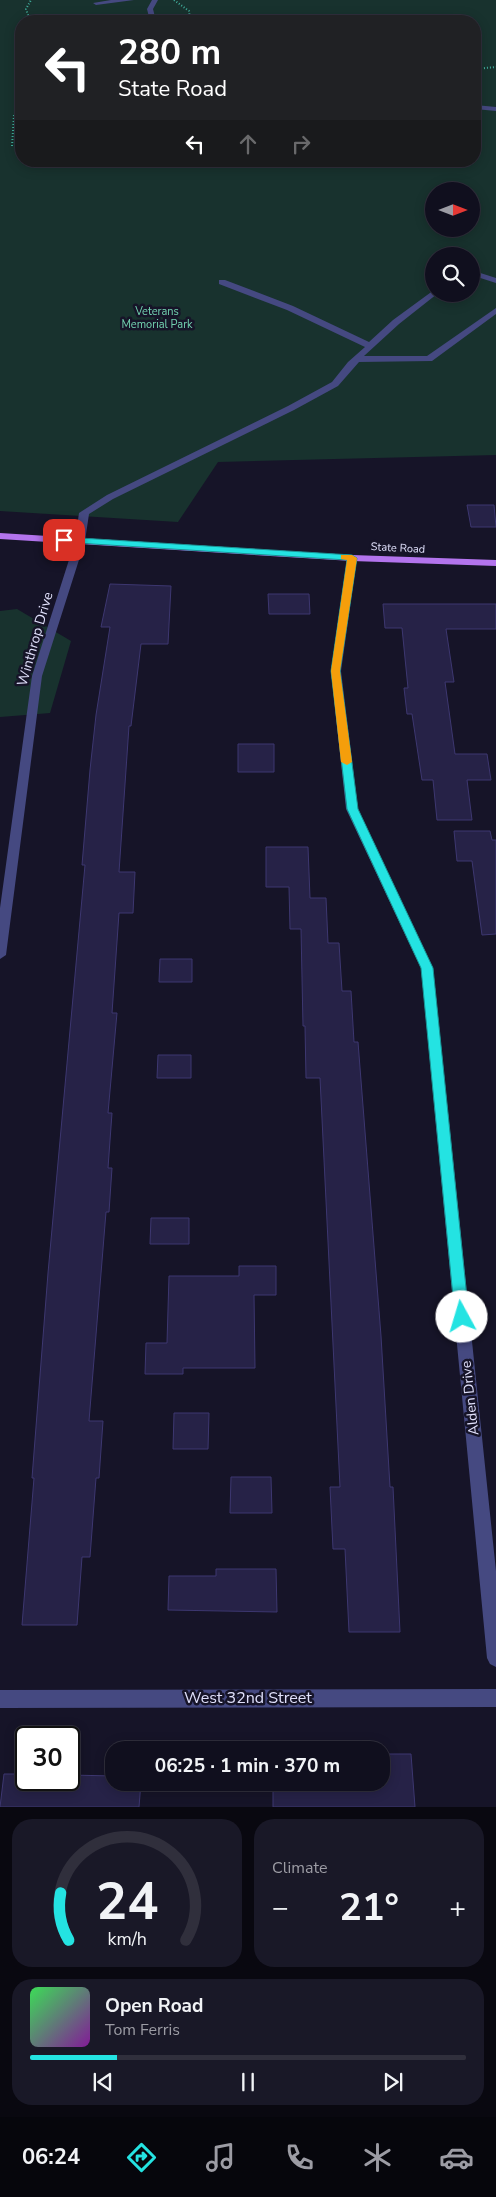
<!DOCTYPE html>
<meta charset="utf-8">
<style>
:root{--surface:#100f1e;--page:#191827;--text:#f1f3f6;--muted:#9c9ca4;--line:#302f3c;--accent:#24e3e2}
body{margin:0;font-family:"Nunito Sans",sans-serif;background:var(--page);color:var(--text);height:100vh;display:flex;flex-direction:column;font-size:19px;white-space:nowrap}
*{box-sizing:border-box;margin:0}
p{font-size:16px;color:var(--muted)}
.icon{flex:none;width:28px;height:28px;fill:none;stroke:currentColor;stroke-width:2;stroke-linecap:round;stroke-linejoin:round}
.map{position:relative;height:1807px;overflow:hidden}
.sheet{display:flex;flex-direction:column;gap:12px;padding:12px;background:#090810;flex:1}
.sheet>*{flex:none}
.top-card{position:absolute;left:15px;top:15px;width:466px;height:152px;border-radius:20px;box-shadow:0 2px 12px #0003,0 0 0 1px var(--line);background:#202124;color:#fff;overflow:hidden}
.needle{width:32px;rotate:90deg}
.buttons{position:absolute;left:425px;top:182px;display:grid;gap:10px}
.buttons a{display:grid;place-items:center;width:55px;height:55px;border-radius:50%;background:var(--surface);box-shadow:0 2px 12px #0003,0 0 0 1px var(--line);font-size:25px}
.speed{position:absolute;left:15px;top:1726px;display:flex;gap:10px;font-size:25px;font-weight:700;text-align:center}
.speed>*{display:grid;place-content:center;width:65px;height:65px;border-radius:50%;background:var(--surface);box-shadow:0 2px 12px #0003,0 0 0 1px var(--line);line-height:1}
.speed .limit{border:2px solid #111;border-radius:8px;background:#fff;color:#111}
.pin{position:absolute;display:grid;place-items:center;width:42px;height:42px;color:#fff;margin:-21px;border-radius:10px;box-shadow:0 2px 8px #0006}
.me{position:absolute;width:55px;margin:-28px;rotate:354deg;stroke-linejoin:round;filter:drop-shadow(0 0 4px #0008)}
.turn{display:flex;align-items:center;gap:18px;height:105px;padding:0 20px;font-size:22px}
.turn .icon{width:65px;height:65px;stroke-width:2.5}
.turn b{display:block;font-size:35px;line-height:42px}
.lanes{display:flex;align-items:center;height:48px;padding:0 20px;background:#0003;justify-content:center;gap:25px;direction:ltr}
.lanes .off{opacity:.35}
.big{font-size:38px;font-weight:700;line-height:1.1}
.sheet .card{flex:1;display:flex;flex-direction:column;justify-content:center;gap:8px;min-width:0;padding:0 18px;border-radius:20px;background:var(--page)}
.sheet .dial{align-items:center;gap:0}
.dial svg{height:130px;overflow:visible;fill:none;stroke:var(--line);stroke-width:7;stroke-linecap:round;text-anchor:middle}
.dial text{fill:var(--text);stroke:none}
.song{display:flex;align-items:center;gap:15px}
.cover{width:60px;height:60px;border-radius:8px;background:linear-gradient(135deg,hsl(130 70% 55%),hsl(290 70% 35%))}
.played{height:5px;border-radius:2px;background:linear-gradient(90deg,var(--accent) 20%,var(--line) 20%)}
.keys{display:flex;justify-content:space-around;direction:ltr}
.heat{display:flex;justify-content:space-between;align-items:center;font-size:28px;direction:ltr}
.sheet .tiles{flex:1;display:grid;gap:12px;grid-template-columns:1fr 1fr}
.card:last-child{grid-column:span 2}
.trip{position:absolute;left:105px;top:1741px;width:285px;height:50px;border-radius:20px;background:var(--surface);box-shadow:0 2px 12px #0003,0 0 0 1px var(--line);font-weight:700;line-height:50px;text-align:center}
.dock{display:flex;height:80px;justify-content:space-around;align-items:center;background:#06060c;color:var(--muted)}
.dock .icon{width:35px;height:35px}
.dock .on{color:var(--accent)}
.dock b{font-size:22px;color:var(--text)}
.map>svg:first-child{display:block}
.green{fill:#18322e;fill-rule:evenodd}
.building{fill:#262247;stroke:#3d3770}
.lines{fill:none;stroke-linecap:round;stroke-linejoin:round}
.path{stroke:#41ae9c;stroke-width:2;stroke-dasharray:1 2;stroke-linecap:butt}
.minor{fill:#454981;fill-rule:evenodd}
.major{fill:#b374ed;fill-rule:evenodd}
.route{fill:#24e3e2;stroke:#179493}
.slow{fill:#f59e0b}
.labels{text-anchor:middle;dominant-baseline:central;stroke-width:5;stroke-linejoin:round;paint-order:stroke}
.far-park-label{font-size:11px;fill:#73d3b1;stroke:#161428}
.far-street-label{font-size:11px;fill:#e0e0fb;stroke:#161428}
.street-label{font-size:14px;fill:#e0e0fb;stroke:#161428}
.near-street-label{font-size:16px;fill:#e0e0fb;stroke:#161428}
</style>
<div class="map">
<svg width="496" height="1807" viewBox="0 0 496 1807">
<rect width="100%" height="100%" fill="#161428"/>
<!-- green -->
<path class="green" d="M0,0H496V455L218,462L178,522L0,511ZM21,21H475V161H21ZM434,191H471V229H434ZM434,256H471V294H434Z
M17,609L71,641L50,713L0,717V611Z"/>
<!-- building -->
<path class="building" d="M467,505H494L496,527H471Z
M110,584L171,586L168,644H141L131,726H129L119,872H135L133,913H119L112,1013H117L108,1113H112L108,1168H112L109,1212H106L89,1421H103L99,1478H96L90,1557H82L77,1625H22L34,1478H32L48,1273L85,865H82L90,770L96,715L110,627H101Z
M268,594H309L310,614H269Z
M383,604H496V629H446L454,682H445L455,754H487L491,780H467L472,820H437L433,780H422L412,714H407L404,688H408L402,628H385Z
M238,744H274V772H238Z
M454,831H490L492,840H496V934L482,935L472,861H457Z
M266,847H308L310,898H326L328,943H339L342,991H351L354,1042H358L381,1336L390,1487H393L400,1632H349L345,1549H333L330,1487H340L320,1078H306L305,1026H303L301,929H290L289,887H266Z
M160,959H192V982H159Z
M158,1055H191V1078H157Z
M151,1218H189V1244H150Z
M239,1266H276V1295H254L255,1368H183V1374H145L146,1343H167L169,1276H239Z
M174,1413H209L208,1449H173Z
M231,1477H271L272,1513H230Z
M216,1569H276L277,1612L168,1610L169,1576H216Z
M381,1754H411L415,1807H273V1782H381Z
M4,1774H26V1780H69V1775L114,1776V1782H141L139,1807H0Z"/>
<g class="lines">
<!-- path -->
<path class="path" d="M174,0L189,11L190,21
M30,21L26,9L31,0
M475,69L496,67
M12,146L14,115L21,110"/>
<!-- minor -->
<path class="minor" d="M111,0H134L96,5L93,3Z
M152,0H158L153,9L156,21H150L147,9Z
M475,105L496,107V111L475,109Z
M471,270L496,278V283L471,275Z
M219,280H225L293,306L369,342L393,320L434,290V294H437L399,324L364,356H427L496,308V314L432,361L359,362L338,386L294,410L113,499L89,514L85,541L42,676L6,955L0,959V908L32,676L75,541L79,513L107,495L288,406L332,382L348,362L365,347L287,310L219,284Z
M352,555L357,558L341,671L358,809L433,968L496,1571V1667L490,1664L487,1658L421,968L346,809L331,671L347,558Z
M496,1689V1707L0,1708V1690Z"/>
<!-- major -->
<path class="major" d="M0,533L352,555L496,560V566L352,561L0,539Z"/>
</g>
<!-- route -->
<path class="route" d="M64,537L352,555L357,558L340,671L358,809L433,968L469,1317L467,1321L462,1323L457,1321L455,1317L421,968L347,809L331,671L347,560L61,542L60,540Z"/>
<!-- slow -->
<path class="slow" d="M341,555H352L357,558L340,671L352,762L347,765L341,762L331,671L347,560L341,559Z"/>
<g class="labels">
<!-- far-park labels -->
<g class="far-park-label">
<text x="157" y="311">Veterans<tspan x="157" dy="13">Memorial Park</tspan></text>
</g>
<!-- far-street labels -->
<g class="far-street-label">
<text transform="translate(398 548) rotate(3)">State Road</text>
</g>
<!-- street labels -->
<g class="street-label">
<text transform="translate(35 639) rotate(-74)">Winthrop Drive</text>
<text transform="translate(470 1398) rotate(-96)">Alden Drive</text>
</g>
<!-- near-street labels -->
<g class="near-street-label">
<text x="248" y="1698">West 32nd Street</text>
</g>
</g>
</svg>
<div class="buttons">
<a><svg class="needle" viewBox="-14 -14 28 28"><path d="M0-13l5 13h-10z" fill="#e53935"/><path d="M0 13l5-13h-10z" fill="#9c9ca4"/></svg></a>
<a><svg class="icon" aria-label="search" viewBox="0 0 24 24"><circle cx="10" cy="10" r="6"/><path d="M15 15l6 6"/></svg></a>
</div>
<div class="speed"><div class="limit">30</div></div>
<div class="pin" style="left:64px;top:540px;background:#d93025"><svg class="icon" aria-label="arrive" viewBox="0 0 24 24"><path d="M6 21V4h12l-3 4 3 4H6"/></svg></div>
<svg class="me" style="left:462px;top:1317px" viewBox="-20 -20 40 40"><circle r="19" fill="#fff"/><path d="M0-13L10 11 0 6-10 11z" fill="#24e3e2"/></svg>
<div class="trip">06:25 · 1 min · 370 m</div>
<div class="top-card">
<div class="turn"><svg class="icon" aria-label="left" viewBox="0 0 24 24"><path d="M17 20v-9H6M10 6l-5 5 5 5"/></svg><div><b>280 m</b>State Road</div></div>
<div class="lanes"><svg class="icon" aria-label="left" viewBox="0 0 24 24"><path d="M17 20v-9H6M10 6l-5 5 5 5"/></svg><svg class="icon off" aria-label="ahead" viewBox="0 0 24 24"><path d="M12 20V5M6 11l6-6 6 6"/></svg><svg class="icon off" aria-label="right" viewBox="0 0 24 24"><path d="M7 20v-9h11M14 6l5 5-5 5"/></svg></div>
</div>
</div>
<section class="sheet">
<div class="tiles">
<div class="card dial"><svg viewBox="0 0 100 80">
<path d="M14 69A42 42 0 1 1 86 69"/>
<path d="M14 69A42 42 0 0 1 9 40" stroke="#24e3e2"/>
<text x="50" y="56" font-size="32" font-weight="700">24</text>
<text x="50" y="72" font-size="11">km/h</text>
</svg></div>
<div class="card"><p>Climate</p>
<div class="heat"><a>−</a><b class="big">21°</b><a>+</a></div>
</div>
<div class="card">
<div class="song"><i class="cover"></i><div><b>Open Road</b><p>Tom Ferris</p></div></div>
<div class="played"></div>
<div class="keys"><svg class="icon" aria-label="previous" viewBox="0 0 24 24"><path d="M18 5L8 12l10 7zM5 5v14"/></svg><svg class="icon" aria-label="pause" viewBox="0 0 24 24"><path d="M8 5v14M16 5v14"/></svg><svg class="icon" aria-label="next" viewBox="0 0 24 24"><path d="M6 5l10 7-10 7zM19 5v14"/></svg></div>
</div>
</div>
</section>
<nav class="dock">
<b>06:24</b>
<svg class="icon on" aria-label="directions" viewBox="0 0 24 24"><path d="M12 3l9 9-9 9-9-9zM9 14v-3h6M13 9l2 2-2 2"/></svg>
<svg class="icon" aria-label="music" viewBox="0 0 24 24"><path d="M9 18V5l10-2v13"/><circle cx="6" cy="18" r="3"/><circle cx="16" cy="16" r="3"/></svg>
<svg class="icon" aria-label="phone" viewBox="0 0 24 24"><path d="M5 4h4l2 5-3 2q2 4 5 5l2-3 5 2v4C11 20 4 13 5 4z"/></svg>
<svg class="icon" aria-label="climate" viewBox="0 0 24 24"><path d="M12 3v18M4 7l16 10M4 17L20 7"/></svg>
<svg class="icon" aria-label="car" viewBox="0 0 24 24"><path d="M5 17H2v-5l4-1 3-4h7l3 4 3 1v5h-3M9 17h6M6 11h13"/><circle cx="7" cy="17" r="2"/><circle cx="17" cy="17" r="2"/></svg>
</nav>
